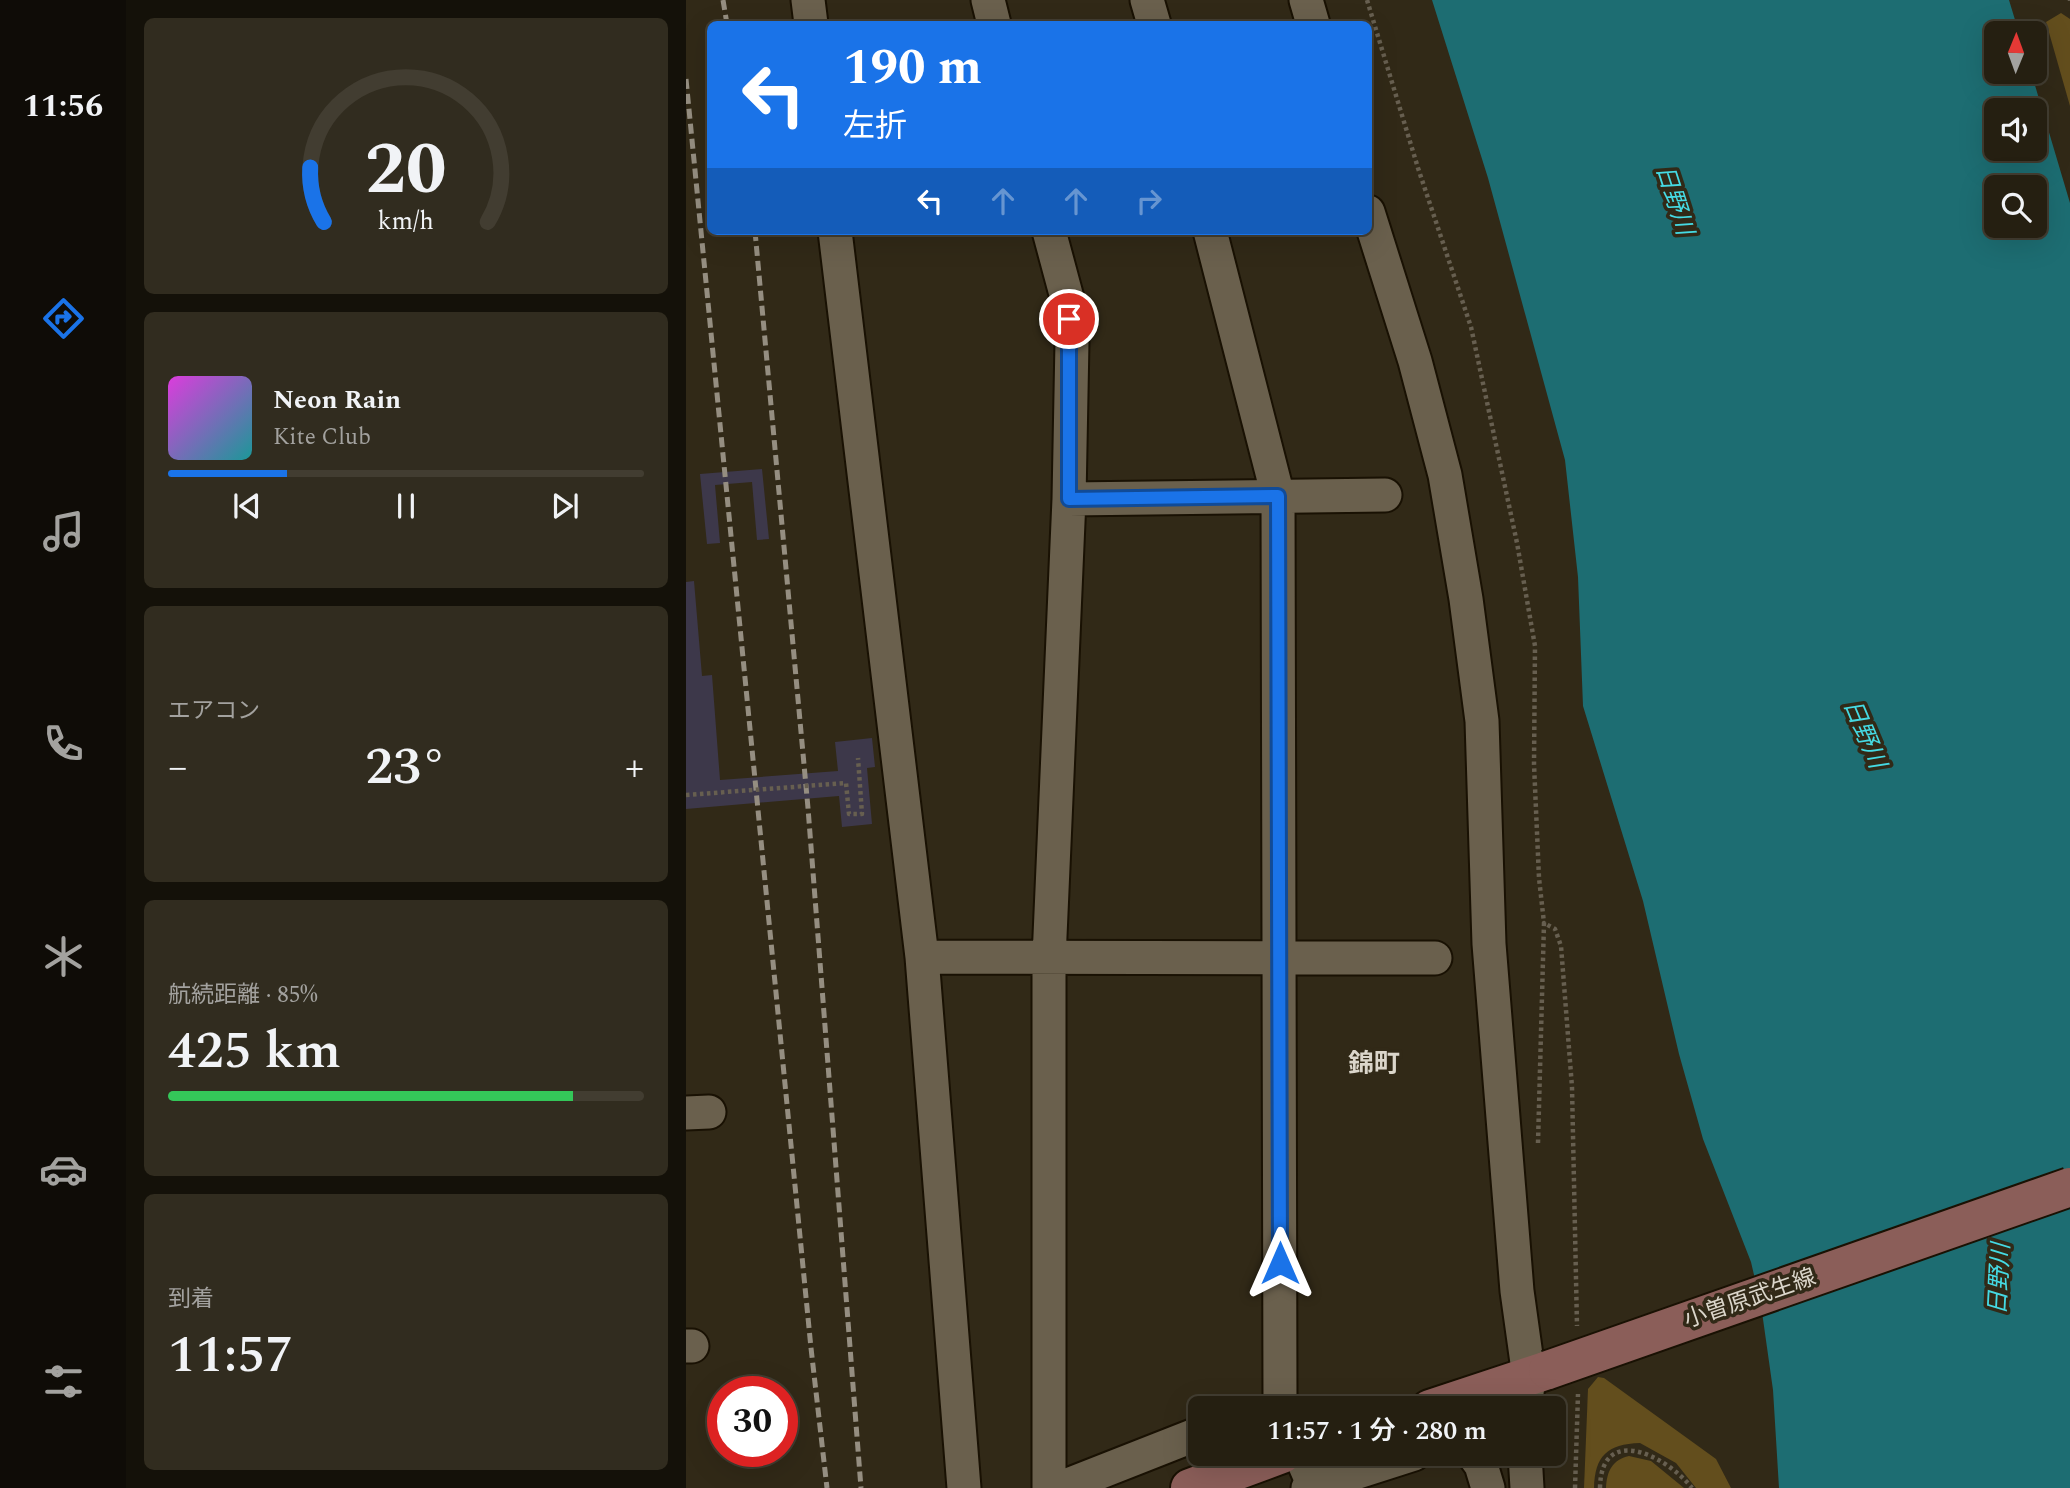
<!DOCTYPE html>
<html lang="ja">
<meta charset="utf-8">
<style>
:root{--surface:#251f11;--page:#312c1f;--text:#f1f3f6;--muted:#a3a29f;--line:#423d31;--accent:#1a73e8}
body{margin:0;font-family:Spectral,"Noto Sans JP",serif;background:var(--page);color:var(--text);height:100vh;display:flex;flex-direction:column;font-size:26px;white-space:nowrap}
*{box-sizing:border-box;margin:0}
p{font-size:23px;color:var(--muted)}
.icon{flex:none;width:38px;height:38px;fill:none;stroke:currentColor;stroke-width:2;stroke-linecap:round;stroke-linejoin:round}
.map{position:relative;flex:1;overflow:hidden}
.sheet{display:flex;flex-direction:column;gap:18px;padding:18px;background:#141109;width:560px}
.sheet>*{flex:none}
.banner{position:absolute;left:21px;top:21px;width:665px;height:214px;border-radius:10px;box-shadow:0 7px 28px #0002,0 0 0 2px var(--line);background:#1a73e8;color:#fff;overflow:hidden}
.needle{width:46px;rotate:1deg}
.buttons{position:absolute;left:1298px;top:21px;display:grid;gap:14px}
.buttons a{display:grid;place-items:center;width:63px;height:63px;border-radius:10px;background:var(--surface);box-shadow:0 7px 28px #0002,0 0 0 2px var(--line);font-size:35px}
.speed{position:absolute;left:21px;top:1376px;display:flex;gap:14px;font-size:35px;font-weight:700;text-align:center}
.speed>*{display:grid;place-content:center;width:91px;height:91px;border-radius:50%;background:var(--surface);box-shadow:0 7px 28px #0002,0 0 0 2px var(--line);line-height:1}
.speed .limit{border:10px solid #d22;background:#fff;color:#111}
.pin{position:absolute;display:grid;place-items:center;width:60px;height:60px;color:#fff;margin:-30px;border:4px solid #fff;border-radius:50%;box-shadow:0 2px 7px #0007}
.me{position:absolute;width:77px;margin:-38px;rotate:0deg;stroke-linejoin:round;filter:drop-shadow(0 0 5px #0008)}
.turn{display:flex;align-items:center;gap:24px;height:147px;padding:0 21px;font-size:32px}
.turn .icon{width:91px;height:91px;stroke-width:2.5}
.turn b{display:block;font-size:49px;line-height:60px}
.lanes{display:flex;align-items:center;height:66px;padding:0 21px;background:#0003;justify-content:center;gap:35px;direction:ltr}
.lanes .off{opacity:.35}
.big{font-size:52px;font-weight:600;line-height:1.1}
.sheet .card{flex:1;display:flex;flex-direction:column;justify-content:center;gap:10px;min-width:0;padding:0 24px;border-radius:10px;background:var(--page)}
.sheet .dial{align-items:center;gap:0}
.dial svg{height:182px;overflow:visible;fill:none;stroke:var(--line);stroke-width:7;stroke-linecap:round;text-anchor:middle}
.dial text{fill:var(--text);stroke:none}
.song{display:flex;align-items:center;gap:21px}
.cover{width:84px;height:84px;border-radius:10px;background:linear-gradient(135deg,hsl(300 70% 55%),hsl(180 70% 35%))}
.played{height:7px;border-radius:4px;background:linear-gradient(90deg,var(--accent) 25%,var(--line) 25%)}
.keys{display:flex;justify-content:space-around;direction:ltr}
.heat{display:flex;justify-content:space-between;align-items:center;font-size:38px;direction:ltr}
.charge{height:10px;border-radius:5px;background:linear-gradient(90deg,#34c759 85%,var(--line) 0)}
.trip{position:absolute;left:502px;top:1396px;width:378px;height:70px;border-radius:10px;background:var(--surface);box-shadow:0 7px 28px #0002,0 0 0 2px var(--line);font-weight:600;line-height:70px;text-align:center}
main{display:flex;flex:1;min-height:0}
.dock{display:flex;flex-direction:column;width:126px;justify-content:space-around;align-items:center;background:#0f0c07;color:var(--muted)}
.dock .icon{width:49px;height:49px}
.dock .active{color:var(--accent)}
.dock b{font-size:32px;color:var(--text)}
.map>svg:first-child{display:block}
.green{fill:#634e1d}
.water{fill:#1d6d72;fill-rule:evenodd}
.building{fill:#3d384a}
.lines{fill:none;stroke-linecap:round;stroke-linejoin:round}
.street-casing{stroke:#191103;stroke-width:37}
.secondary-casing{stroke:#191103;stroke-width:42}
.path{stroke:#675f50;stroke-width:4.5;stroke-dasharray:3.5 3.5;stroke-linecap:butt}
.street{stroke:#6a604d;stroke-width:33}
.secondary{stroke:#8b5e59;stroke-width:38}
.rail{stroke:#958e81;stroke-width:5;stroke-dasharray:10 5;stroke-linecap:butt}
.secondary-bridge-casing{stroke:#191103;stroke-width:42;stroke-linecap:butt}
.path-bridge{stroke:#675f50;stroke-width:4.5;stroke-dasharray:3.5 3.5;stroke-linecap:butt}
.secondary-bridge{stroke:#8b5e59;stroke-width:38}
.route-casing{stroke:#114b97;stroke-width:18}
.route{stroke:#1a73e8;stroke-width:12}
.labels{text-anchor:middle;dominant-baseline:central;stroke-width:7;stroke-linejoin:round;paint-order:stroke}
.street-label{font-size:23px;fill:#dbd6cb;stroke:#312917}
.water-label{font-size:24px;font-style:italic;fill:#45dae3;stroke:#312917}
.quarter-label{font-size:26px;font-weight:bold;fill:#dbd6cb;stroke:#312917}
</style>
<main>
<nav class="dock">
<b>11:56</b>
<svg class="icon active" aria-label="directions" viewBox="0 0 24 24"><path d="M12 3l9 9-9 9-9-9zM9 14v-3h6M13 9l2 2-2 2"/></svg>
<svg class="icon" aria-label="music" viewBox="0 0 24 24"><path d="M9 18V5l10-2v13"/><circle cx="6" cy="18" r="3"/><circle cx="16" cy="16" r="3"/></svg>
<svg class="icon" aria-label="phone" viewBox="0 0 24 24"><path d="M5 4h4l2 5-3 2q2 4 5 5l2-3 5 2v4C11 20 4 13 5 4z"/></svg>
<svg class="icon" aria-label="climate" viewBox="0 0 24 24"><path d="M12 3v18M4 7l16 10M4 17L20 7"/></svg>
<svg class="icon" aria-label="car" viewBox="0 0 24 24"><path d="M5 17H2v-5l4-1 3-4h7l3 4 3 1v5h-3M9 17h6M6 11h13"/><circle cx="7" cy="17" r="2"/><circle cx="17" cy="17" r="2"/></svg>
<svg class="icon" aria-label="filters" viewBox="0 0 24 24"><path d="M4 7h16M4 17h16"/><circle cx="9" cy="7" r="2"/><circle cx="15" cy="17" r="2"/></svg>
</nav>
<section class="sheet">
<div class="card dial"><svg viewBox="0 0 100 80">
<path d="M14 69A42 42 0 1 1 86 69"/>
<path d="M14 69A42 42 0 0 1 8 45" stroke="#1a73e8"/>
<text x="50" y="56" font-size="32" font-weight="700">20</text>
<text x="50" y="72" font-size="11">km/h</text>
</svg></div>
<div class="card">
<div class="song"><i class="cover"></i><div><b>Neon Rain</b><p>Kite Club</p></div></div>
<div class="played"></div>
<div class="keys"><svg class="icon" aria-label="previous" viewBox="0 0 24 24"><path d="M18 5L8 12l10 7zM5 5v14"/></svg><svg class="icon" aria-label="pause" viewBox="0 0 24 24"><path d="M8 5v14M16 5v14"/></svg><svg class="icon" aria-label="next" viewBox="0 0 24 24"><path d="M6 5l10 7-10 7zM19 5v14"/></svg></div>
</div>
<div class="card"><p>エアコン</p>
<div class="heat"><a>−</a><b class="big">23°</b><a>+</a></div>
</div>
<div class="card"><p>航続距離 · 85%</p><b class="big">425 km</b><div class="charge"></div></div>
<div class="card"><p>到着</p><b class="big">11:57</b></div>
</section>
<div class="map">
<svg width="1384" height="1488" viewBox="0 0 1384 1488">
<rect width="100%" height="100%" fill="#312917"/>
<!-- green -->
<path class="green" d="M1375,13L1384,19V106L1360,22Z
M912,1377L918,1378L1030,1459L1045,1488H1010L990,1463L954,1443C921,1444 909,1456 908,1488H898L902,1389Z
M943,1456L965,1461L998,1488H920C921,1471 926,1460 943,1456Z"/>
<!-- water -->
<path class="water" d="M746,0H1323L1333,33H1311V72H1345L1384,203V1488H1093L1087,1390L1075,1305L1065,1262L1017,1139L993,1054L957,901L897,706L892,577L879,460L802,178ZM1311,110H1349V149H1311ZM1311,187H1349V226H1311Z"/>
<!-- building -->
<path class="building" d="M76,469L83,539L71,540L66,482L29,485L34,543L21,544L14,474Z
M8,581L16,676L26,675L34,780L152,771L149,742L186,738L189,767L181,768L186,824L156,827L153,796L0,809V582Z"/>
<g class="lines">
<!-- street casing -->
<g class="street-casing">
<path id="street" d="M122,0L125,24
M302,0L308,24
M461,0L468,24
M620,0L627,24
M682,212L729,361L759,475L780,599L796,721L803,944L831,1291L843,1377L839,1409
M149,231L236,957L278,1488
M524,231L592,496L594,1402L596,1409
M383,499L699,495
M236,957L749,958
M0,1113L23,1112
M0,1346H6
M614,1454L628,1486
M787,1454L795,1465L802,1488
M839,1454L841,1488
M363,1488V959L383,499L386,341L381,298L363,231
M374,1488L514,1433
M622,1488L728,1454"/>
</g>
<!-- secondary casing -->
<g class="secondary-casing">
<path id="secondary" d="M744,1409L862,1370
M504,1488L596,1454"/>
</g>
<!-- path -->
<path class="path" d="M681,0L732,168L785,327L831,543L849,646L848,764L853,878L858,923
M1384,0V1
M852,1143L858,923L869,929L875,946L886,1087L891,1326
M889,1488L892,1394
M914,1488C915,1422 982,1457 1006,1488"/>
<!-- street -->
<use href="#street" class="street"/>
<!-- secondary -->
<use href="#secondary" class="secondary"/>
<!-- rail -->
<path class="rail" d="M37,0L41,24
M0,79L125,1348L141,1488
M69,231L122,808L175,1488"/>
<!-- secondary-bridge casing -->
<g class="secondary-bridge-casing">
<path id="secondary-bridge" d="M862,1370L1384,1187"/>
</g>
<!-- path-bridge -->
<path class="path-bridge" d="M0,795L160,783L163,814H176L172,758"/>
<!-- secondary-bridge -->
<use href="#secondary-bridge" class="secondary-bridge"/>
</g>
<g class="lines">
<!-- route casing -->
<g class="route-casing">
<path id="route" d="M383,319V499L592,496L594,1263"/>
</g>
<!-- route -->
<use href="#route" class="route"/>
</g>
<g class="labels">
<!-- street labels -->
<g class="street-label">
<text transform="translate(1064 1299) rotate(-19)">小曽原武生線</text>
</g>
<!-- water labels -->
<g class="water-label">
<text transform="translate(988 200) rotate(72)">日野川</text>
<text transform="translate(1178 734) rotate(67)">日野川</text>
<text transform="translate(1314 1279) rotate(-87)">日野川</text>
</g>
<!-- quarter labels -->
<g class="quarter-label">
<text x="688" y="1064">錦町</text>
</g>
</g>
</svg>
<div class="buttons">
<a><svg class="needle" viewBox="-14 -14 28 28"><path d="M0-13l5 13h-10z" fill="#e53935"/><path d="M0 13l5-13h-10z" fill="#a3a29f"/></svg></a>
<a><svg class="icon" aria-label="sound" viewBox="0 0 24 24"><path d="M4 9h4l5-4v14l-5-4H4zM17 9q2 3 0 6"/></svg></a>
<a><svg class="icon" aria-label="search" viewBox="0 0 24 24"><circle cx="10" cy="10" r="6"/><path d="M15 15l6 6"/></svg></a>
</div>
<div class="speed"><div class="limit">30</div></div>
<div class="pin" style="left:383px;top:319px;background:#d93025"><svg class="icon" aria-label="arrive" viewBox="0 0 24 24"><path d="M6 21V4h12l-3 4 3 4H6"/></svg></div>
<svg class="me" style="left:594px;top:1263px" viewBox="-20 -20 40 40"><path d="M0-17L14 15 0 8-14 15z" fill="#1a73e8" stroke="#fff" stroke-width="4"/></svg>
<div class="trip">11:57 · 1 分 · 280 m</div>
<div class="banner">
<div class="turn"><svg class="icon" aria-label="left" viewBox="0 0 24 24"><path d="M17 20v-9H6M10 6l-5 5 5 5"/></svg><div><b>190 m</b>左折</div></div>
<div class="lanes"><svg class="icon" aria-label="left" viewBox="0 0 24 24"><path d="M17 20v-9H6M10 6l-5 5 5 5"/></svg><svg class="icon off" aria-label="ahead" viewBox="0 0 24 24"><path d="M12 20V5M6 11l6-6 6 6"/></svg><svg class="icon off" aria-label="ahead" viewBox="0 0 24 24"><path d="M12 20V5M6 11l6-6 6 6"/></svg><svg class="icon off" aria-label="right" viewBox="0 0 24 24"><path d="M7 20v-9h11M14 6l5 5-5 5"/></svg></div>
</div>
</div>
</main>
